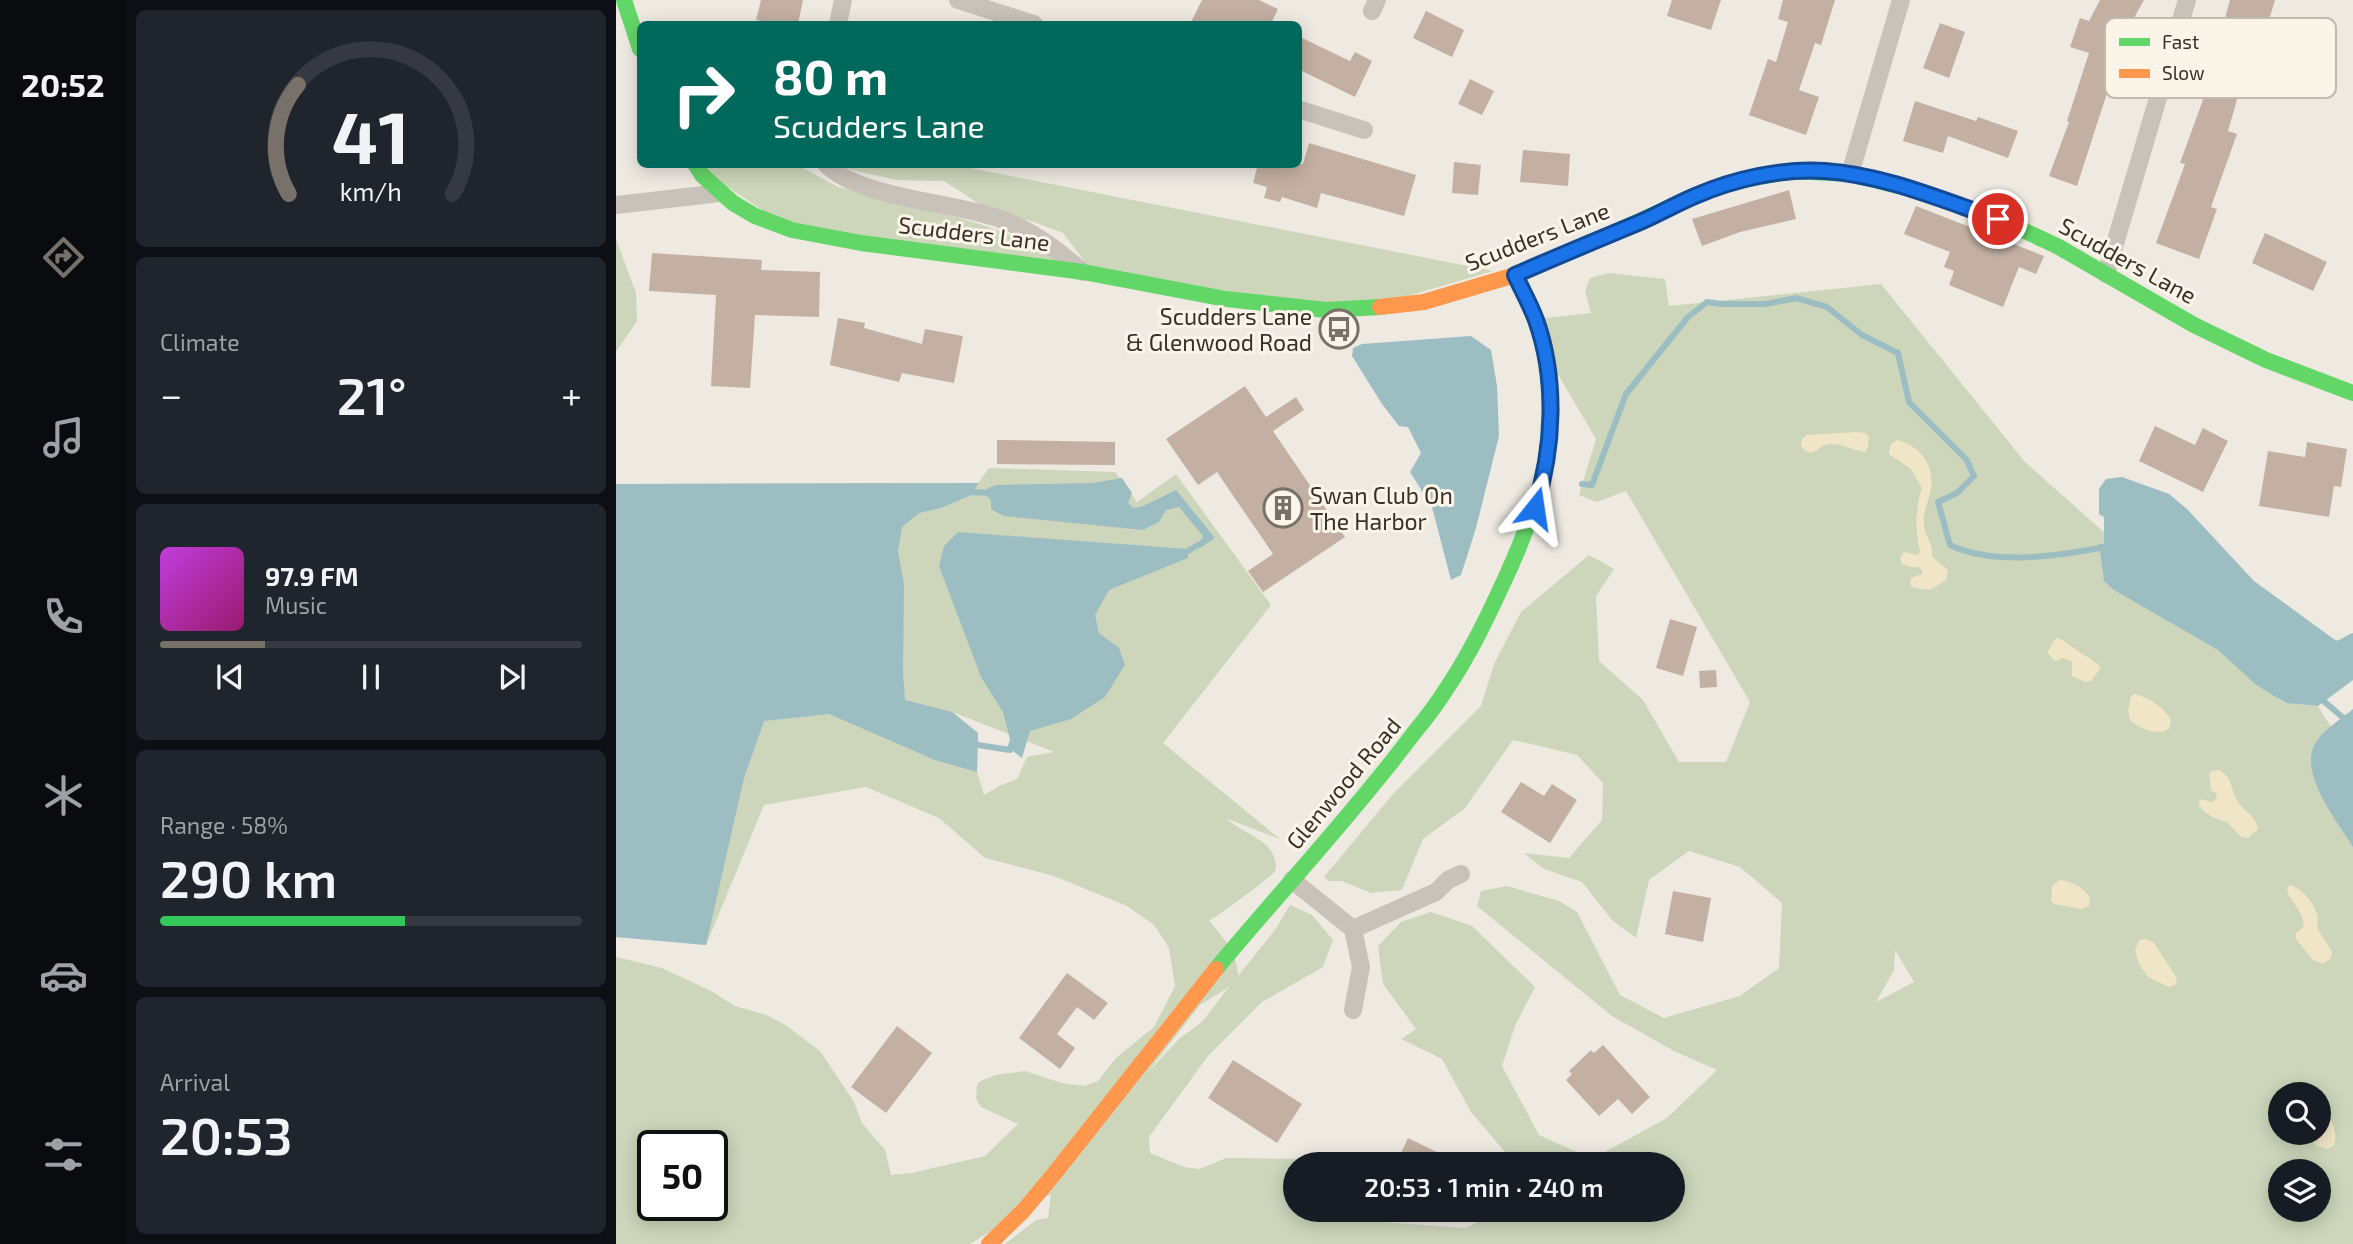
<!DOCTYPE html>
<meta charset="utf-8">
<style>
:root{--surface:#171b24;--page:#20242c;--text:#f1f3f6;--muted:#9ea1a6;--line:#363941;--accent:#787169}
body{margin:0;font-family:"Exo 2",sans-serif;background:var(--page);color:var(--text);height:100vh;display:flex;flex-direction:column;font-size:26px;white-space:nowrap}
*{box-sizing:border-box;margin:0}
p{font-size:23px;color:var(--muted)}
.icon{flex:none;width:38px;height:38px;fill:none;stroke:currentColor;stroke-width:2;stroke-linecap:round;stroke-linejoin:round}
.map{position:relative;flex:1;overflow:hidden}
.sheet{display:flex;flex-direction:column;gap:10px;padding:10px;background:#0d0f14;width:490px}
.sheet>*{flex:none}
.hud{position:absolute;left:21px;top:21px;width:665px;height:147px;border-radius:10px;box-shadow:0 4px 18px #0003;background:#00695c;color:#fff;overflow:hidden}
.controls{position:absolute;left:1652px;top:1082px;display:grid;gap:14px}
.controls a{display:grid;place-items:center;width:63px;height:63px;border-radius:50%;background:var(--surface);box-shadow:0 4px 18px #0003;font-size:35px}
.speed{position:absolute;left:21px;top:1130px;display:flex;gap:14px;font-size:35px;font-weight:700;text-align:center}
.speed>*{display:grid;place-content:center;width:91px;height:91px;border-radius:50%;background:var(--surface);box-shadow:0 4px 18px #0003;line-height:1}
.speed .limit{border:4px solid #111;border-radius:10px;background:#fff;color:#111}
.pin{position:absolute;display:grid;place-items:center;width:60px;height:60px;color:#fff;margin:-30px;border:4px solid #fff;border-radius:50%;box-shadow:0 2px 7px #0007}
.me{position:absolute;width:77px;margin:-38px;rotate:15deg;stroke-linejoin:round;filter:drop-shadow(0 0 5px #0008)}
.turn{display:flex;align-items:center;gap:24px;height:147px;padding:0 21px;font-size:32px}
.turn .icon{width:91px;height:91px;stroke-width:2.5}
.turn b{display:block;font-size:49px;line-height:60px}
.big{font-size:52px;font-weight:600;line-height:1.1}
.sheet .card{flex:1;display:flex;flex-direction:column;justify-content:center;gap:10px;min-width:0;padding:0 24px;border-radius:10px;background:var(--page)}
.sheet .dial{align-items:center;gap:0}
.dial svg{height:182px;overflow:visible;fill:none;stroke:var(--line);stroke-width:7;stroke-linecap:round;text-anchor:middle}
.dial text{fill:var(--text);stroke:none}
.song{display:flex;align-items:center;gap:21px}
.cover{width:84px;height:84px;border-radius:10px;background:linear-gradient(135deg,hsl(290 70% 55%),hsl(320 70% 35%))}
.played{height:7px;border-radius:4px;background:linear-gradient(90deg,var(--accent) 25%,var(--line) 25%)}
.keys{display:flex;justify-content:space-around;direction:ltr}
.heat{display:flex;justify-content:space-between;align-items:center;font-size:38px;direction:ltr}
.charge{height:10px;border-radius:5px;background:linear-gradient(90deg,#34c759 58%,var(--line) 0)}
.trip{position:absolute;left:667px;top:1152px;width:402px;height:70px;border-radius:35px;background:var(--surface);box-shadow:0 4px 18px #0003;font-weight:600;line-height:70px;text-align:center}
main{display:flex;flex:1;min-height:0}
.dock{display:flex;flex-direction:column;width:126px;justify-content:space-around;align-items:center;background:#090b0e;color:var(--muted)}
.dock .icon{width:49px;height:49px}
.dock .on{color:var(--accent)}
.dock b{font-size:32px;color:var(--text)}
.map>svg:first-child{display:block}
.green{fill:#cdd6bb;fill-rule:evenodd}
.sand{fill:#f0e6c7}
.water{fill:#9cbdc2}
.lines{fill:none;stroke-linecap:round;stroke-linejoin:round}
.stream{stroke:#9cbdc2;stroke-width:6}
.building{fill:#c3b0a2}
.street{stroke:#c8c2ba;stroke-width:18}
.fast{stroke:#63d668;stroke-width:16}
.slow{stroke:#ff974d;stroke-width:16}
.route-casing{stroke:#114b97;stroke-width:18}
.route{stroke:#1a73e8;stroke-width:12}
.labels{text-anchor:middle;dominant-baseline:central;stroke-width:6;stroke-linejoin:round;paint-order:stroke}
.street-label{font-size:23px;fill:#393028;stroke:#fbf5e9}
.poi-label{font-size:23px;fill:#393028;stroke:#fbf5e9;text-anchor:end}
.key{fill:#fbf5e9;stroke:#c1baaf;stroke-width:2}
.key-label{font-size:19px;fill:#393028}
</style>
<main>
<nav class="dock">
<b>20:52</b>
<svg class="icon on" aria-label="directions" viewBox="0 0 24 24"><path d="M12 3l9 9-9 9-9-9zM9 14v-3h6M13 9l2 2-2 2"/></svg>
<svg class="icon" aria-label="music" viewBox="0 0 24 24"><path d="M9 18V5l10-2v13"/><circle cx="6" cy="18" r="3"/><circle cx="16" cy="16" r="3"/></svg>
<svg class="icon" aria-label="phone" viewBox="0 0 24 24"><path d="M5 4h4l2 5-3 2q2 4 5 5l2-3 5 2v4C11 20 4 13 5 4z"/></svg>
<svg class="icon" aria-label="climate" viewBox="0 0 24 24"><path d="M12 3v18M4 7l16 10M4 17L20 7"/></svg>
<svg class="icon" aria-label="car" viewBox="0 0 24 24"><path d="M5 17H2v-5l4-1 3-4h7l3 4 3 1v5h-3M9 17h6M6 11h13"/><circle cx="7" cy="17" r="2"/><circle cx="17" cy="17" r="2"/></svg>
<svg class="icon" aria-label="filters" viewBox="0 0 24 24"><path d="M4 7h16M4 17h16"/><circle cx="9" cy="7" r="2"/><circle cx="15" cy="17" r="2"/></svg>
</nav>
<section class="sheet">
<div class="card dial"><svg viewBox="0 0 100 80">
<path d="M14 69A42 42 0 1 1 86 69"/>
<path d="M14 69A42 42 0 0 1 18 21" stroke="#787169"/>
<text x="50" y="56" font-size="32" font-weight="700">41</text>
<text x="50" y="72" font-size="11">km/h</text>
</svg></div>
<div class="card"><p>Climate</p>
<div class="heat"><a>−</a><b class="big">21°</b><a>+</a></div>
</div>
<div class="card">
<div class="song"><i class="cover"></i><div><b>97.9 FM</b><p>Music</p></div></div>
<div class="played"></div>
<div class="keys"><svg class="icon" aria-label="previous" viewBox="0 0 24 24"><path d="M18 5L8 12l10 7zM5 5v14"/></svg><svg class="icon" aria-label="pause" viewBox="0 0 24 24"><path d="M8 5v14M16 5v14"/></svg><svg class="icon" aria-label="next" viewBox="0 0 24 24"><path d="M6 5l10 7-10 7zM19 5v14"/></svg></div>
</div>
<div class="card"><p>Range · 58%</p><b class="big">290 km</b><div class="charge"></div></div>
<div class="card"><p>Arrival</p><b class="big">20:53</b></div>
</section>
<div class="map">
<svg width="1737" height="1244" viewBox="0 0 1737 1244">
<rect width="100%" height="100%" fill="#eeeae2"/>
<!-- green -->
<path class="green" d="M79,165H181L222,187L294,204L364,224L411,241L475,270L447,233L418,222L374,211L328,181L281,180L236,170L227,165H339L877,271L744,310L176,230Z
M0,239L20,293L21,321L0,352Z
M993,273L1049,279L1053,306L1265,284L1409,462L1681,704L1702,706L1715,727L1711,731L1737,754V1244H389L420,1220L432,1218L435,1194L354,1244H0V957L46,968L95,991L119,1006L148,1014L168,1024L204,1051L238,1102L246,1123L269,1150L275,1175L296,1173L369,1156L402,1124L365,1107L360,1099L361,1085L365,1081L379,1075L409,1071L446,1083L468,1086L482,1081L500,1058L538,1027L559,986L553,948L538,925L511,906L438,876L369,858L323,818L250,787L148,805L90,945L0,937V484L362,483L373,468L499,472L521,502L560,474L655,605L547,743L664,839L609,818C621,828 639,835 651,846C657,852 662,863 659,871C656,877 602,916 593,921C608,938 621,953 622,976L659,930L674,905L696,915L717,940L707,967L646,1002L592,1056L533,1137L534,1153L568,1167L584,1169L610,1158L703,1159V1164H679V1209H728L737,1220L850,1228L885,1209H1057V1164H899L855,1112L826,1059L785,1039L800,1029L767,984L762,946L785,922L815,912L856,926L919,987L899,1026L886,1066L923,1135L976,1159L1051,1118L1101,1070L1058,1051L996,1016L861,906L865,891L891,886L943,901L961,912L1004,995L1048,1018L1124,996L1163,968L1166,903L1124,867L1073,851L1033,880L1020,938L997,921L966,882L928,869L908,853L953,858L986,820L987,783L961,755L897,740L849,808L807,839L786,890L755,893L726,881H712L708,877L777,794L865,706L878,664L905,612L973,555L998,569L980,596L983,661L1027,700L1063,762H1110L1134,702L1010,491L981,502L963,495L980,439L929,352L920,319L975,313L969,291L974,278ZM339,714V713L438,752L411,757L401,779L383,786L368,795L361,772L362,733ZM1279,950L1298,982L1260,1002L1278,970ZM613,987L586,1022L563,1039L531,1073L584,1005ZM1664,1094H1703V1132H1664ZM37,1146H96V1206H37ZM1664,1171H1703V1209H1664Z"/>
<!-- sand -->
<path class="sand" d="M1241,432L1249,433L1253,437L1252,447L1249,452C1236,451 1223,441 1209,445C1199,449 1196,459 1185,446L1186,439L1191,435Z
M1281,440C1303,445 1319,465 1315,488C1313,501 1306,513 1308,526C1310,540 1317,540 1316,557L1332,570L1330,580L1314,590L1297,588L1294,584L1295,578L1306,574V570L1302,567H1295L1286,564L1284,558L1288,552L1301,555L1304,552C1299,530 1299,509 1306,488L1295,469L1273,454L1274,445Z
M1443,638L1483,665L1484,669L1475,681L1469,682L1456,676V661L1447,658L1439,661L1431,653L1439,639Z
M1519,694C1533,698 1549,708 1555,720L1553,729C1542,736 1524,729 1514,720L1512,711L1515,696Z
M1603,770C1618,779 1614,790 1622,802C1629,813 1640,815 1642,829L1632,838L1625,837L1611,822L1596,817L1583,807L1584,799L1596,802L1600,799L1601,794L1595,790L1593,773L1596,771Z
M1444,880C1456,881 1468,888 1474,898L1473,906L1466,909L1438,904L1435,900L1436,886Z
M1675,885C1690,891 1706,912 1701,928L1716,952L1715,958L1707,964L1697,960L1680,939V933L1688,927C1687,907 1672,903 1671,887Z
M1530,939L1538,943L1560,977L1561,981L1559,985L1553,987L1532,977L1523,964L1519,949L1524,940Z
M1703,1104C1713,1115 1723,1130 1718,1145L1712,1149L1700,1146L1697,1141L1705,1127Z"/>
<!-- water -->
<path class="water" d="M855,336L875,350L881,386L883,436L860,528L845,575L835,580L816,507L794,472L805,453L792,427L783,426L766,404L736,356L737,348L746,344Z
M1506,477L1553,494L1571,509L1638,581L1719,640L1727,642L1737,637V680L1702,706L1671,703L1658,696L1639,684L1602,650L1498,590L1488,581L1483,544H1488V517L1483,514V489L1490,479Z
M506,478L516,493L512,503L517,508L525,507L560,490L599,538L584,548L582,546L587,536L563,507L550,510L543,522L527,530L388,516L375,509V500L368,494L372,488L380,485L477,483Z
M363,483L353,496L325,508L303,513L286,527L282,551L288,584L287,673L289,700L336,712L362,733L361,772L319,760L213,714L148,721L128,778L90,945L0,937V484Z
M342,532L572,549V558L493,590L479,615L483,633L503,648L509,665L489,697L455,719L414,731L406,758L397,751L387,712L365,677L323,566L328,546Z
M1737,709V847C1721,820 1677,768 1703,738C1712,727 1726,718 1737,709Z"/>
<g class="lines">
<!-- stream -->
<path class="stream" d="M966,484L976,485L1010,394L1072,317L1091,302L1105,304H1150L1180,298L1211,307L1246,335L1282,353L1293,402L1350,459L1358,476L1341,493L1322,502L1334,545C1378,566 1442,556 1489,547
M352,492L376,493
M565,555L589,541
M1720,645L1737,636
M1703,697L1732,722L1737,730
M362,745L394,750L397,739"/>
</g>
<!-- building -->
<path class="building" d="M145,0H187L182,24H162L140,20Z
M586,0H643L662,9L655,24H574Z
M1056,0H1105L1095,30L1051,16Z
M1167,0H1219L1205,45L1199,43L1183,90L1203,97L1190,135L1133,115L1152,59L1160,62L1172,22L1162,19Z
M1484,0H1528L1518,18L1501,62L1461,186L1433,176L1453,122L1451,121L1473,53L1454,47L1464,18L1473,21Z
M1614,0H1659L1650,30L1609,18Z
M810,11L848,30L836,57L797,38Z
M1324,23L1349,32L1333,78L1307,68Z
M682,36L734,61L739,52L756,61L739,97L682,69Z
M1598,55L1631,65L1612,131L1621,134L1595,207L1601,209L1583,259L1540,243L1569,164L1564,163L1588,97L1586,96Z
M854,79L878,91L866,115L842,104Z
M1299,101L1360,121L1362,117L1402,131L1392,158L1332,136L1327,153L1287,141Z
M693,143L800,175L788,216L705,193L701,208L666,197L664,202L648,198L651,187L637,183L642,164H687Z
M907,150L954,154L952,186L904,182Z
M838,162L865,165L862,195L836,193Z
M1173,190L1180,219L1124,232L1086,246L1076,219Z
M1300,206L1428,256L1420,274L1403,267L1387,307L1333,285L1338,271L1328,267L1334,252L1288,234Z
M1649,233L1711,262L1697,291L1636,263Z
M36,253L146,260L145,270L204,272L203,317L139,315L134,388L95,386L100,295L33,291Z
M222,318L249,323L248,328L306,344L309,329L347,336L338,383L286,373L283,382L214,365Z
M629,386L650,417L680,397L688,410L657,431L729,537L647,592L632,571L657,554L601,472L582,485L550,439Z
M1539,426L1579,445L1587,428L1612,441L1587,492L1523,461Z
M381,440L499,442V465L381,464Z
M1691,442L1731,449L1725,487L1718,486L1713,517L1643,506L1652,451L1689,457Z
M1054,619L1081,627L1067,676L1040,668Z
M1100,670L1101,687L1084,688L1083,671Z
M905,782L928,796L936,784L961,800L934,843L885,812Z
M1057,891L1095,898L1087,942L1049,934Z
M451,973L492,1003L478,1020L461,1007L441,1034L459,1048L444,1069L403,1038Z
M281,1026L316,1053L270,1113L235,1087Z
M987,1045L1034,1097L1016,1114L1002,1099L983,1116L950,1080L956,1074L953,1071L975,1050L978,1053Z
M617,1060L686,1104L661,1143L592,1098Z
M792,1138L845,1164H780Z"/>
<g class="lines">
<!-- street -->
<path class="street" d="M342,0L418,24
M756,11L761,0
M222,24L227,0
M682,109L748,130
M210,164C245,200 339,201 387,220C420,233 441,250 467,272
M1234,174L1285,0
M0,205L104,193
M1490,274L1571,0
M676,880L737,929L745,967L737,1010
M737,929L820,892L832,880L845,874"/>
<!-- fast -->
<path class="fast" d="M8,0L24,49
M79,164L86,175L117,203L139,216L176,230L245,243L467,272L610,299L710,310L764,307
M970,245L1081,195L1116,182L1177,171L1234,174L1299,190L1383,219L1441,246L1578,325L1650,360L1737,393
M600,969C663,893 731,821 791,742C804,725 818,709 829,691C853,656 871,618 889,579C924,503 944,439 929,354C924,326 911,301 899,275"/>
<!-- slow -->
<path class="slow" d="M764,307L808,302L899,275L970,245
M373,1244L408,1210L438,1174L600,969"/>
</g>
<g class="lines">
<!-- route casing -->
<g class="route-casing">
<path id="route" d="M919,508C938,448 941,379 920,320C914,304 906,290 899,275C940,257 981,240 1022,223C1041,215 1060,204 1079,196C1118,179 1166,168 1209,171C1268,175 1326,200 1382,219"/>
</g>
<!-- route -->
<use href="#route" class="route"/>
</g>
<!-- icons -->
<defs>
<g id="bus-ring" transform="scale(2.0125)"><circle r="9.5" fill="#fbf5e9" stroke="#787169" stroke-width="1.5"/><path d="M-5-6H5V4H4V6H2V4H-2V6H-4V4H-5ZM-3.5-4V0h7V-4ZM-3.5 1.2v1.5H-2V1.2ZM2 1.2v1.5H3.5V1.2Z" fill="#787169"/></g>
<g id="building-ring" transform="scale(2.0125)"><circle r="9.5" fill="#fbf5e9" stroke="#787169" stroke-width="1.5"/><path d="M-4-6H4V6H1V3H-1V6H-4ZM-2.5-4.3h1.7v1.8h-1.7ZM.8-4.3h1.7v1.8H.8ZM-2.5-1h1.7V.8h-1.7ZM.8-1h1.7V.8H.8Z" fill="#787169"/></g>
</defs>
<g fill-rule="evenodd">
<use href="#bus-ring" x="723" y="329"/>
<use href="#building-ring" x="667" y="508"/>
</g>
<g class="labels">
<!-- street labels -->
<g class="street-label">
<text transform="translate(358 233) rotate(7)">Scudders Lane</text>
<text transform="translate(921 236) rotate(-21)">Scudders Lane</text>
<text transform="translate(1512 260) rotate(29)">Scudders Lane</text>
<text transform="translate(727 783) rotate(-50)">Glenwood Road</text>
</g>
<!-- poi labels -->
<g class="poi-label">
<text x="696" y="316">Scudders Lane<tspan x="696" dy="26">&amp; Glenwood Road</tspan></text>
<text x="694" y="495" text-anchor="start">Swan Club On<tspan x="694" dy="26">The Harbor</tspan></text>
</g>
</g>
<!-- legend -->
<rect x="1489" y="18" width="231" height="80" rx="10" class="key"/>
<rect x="1503" y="38" width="31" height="8" fill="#63d668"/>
<rect x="1503" y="69" width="31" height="9" fill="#ff974d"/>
<g class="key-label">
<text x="1546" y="49">Fast</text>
<text x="1546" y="80">Slow</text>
</g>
</svg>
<div class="controls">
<a><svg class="icon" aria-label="search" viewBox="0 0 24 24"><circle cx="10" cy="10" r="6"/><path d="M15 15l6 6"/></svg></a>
<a><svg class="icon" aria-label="layers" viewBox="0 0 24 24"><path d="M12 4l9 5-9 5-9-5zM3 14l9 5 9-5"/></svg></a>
</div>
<div class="speed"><div class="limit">50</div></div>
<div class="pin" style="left:1382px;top:219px;background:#d93025"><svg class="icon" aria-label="arrive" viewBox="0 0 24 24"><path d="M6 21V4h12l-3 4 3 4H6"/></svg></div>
<svg class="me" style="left:919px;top:508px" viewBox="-20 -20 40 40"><path d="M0-17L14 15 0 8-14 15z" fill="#1a73e8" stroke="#fff" stroke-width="4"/></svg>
<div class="trip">20:53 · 1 min · 240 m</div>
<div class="hud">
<div class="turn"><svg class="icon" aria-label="right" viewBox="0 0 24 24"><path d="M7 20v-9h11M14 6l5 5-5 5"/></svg><div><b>80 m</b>Scudders Lane</div></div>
</div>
</div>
</main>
